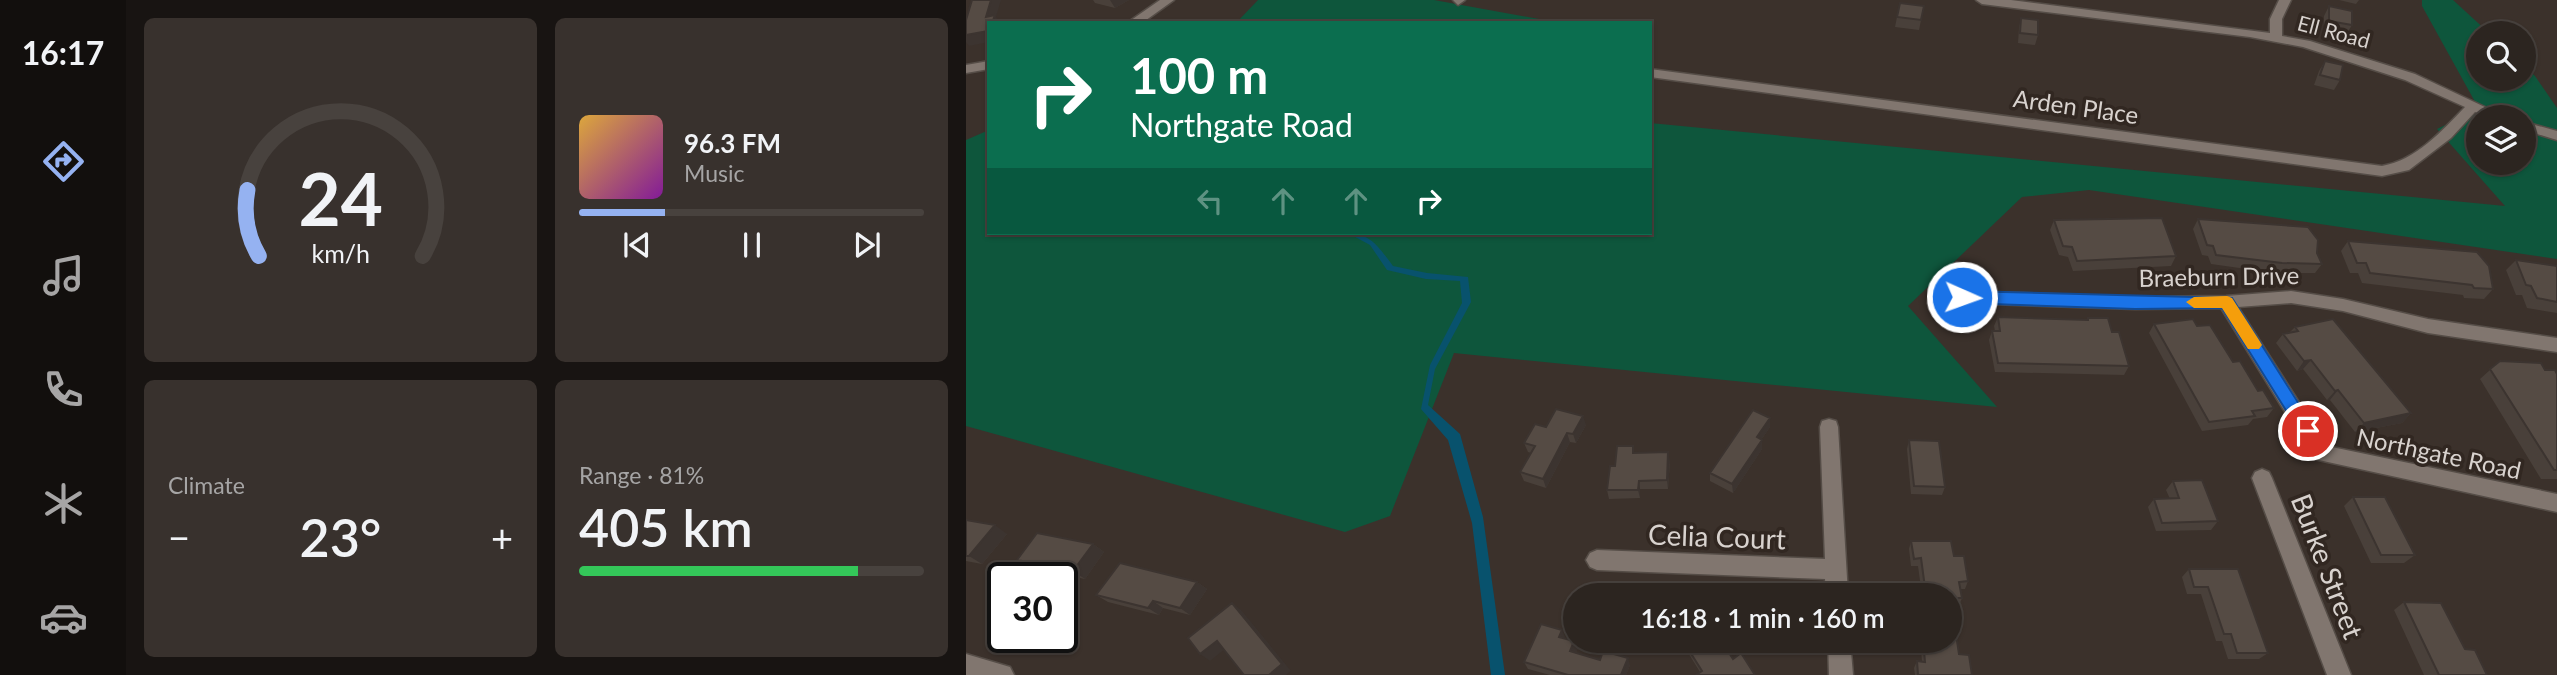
<!DOCTYPE html>
<meta charset="utf-8">
<style>
:root{--surface:#2c2520;--page:#38312d;--text:#f1f3f6;--muted:#a6a5a5;--line:#48423e;--accent:#95b2f1}
body{margin:0;font-family:Lato,sans-serif;background:var(--page);color:var(--text);height:100vh;display:flex;flex-direction:column;font-size:26px;white-space:nowrap}
*{box-sizing:border-box;margin:0}
p{font-size:23px;color:var(--muted)}
.icon{flex:none;width:38px;height:38px;fill:none;stroke:currentColor;stroke-width:2;stroke-linecap:round;stroke-linejoin:round}
.map{position:relative;flex:1;overflow:hidden}
.sheet{display:flex;flex-direction:column;gap:18px;padding:18px;background:#181412;width:840px}
.sheet>*{flex:none}
.banner{position:absolute;left:21px;top:21px;width:665px;height:214px;border-radius:0px;box-shadow:0 2px 5px #0004,0 0 0 2px var(--line);background:#0b6e4f;color:#fff;overflow:hidden}
.controls{position:absolute;left:1500px;top:21px;display:grid;gap:14px}
.controls a{display:grid;place-items:center;width:70px;height:70px;border-radius:50%;background:var(--surface);box-shadow:0 2px 5px #0004,0 0 0 2px var(--line);font-size:35px}
.speed{position:absolute;left:21px;top:562px;display:flex;gap:14px;font-size:35px;font-weight:700;text-align:center}
.speed>*{display:grid;place-content:center;width:91px;height:91px;border-radius:50%;background:var(--surface);box-shadow:0 2px 5px #0004,0 0 0 2px var(--line);line-height:1}
.speed .limit{border:4px solid #111;border-radius:10px;background:#fff;color:#111}
.pin{position:absolute;display:grid;place-items:center;width:60px;height:60px;color:#fff;margin:-30px;border:4px solid #fff;border-radius:50%;box-shadow:0 2px 7px #0007}
.me{position:absolute;width:77px;margin:-38px;rotate:92deg;stroke-linejoin:round;filter:drop-shadow(0 0 5px #0008)}
.turn{display:flex;align-items:center;gap:24px;height:147px;padding:0 28px;font-size:32px}
.turn .icon{width:91px;height:91px;stroke-width:2.5}
.turn b{display:block;font-size:49px;line-height:60px}
.lanes{display:flex;align-items:center;height:66px;padding:0 28px;background:#0003;justify-content:center;gap:35px;direction:ltr}
.lanes .off{opacity:.35}
.big{font-size:52px;font-weight:600;line-height:1.1}
.sheet .card{flex:1;display:flex;flex-direction:column;justify-content:center;gap:10px;min-width:0;padding:0 24px;border-radius:10px;background:var(--page)}
.sheet .dial{align-items:center;gap:0}
.dial svg{height:182px;overflow:visible;fill:none;stroke:var(--line);stroke-width:7;stroke-linecap:round;text-anchor:middle}
.dial text{fill:var(--text);stroke:none}
.song{display:flex;align-items:center;gap:21px}
.cover{width:84px;height:84px;border-radius:10px;background:linear-gradient(135deg,hsl(40 70% 55%),hsl(290 70% 35%))}
.played{height:7px;border-radius:4px;background:linear-gradient(90deg,var(--accent) 25%,var(--line) 25%)}
.keys{display:flex;justify-content:space-around;direction:ltr}
.heat{display:flex;justify-content:space-between;align-items:center;font-size:38px;direction:ltr}
.charge{height:10px;border-radius:5px;background:linear-gradient(90deg,#34c759 81%,var(--line) 0)}
.sheet .tiles{flex:1;display:grid;gap:18px;grid-template-columns:repeat(2,1fr)}
.trip{position:absolute;left:597px;top:583px;width:399px;height:70px;border-radius:35px;background:var(--surface);box-shadow:0 2px 5px #0004,0 0 0 2px var(--line);font-weight:600;line-height:70px;text-align:center}
main{display:flex;flex:1;min-height:0}
.dock{display:flex;flex-direction:column;width:126px;justify-content:space-around;align-items:center;background:#120f0d;color:var(--muted)}
.dock .icon{width:49px;height:49px}
.dock .selected{color:var(--accent)}
.dock b{font-size:32px;color:var(--text)}
.map>svg:first-child{display:block}
.green{fill:#0e563c;fill-rule:evenodd}
.water{fill:#08526d}
.lines{fill:none;stroke-linecap:round;stroke-linejoin:round}
.minor-casing{stroke:#554d47;stroke-width:3}
.minor{fill:#81766f;fill-rule:evenodd}
.wall{fill:#49403a}
.shaded-wall{fill:#3c3430}
.building{fill:#554b44;stroke:#3c3430;stroke-width:2}
.route{fill:#1a73e8;stroke:#114b97;stroke-width:2}
.slow{fill:#f59e0b}
.labels{text-anchor:middle;dominant-baseline:central;stroke-width:7;stroke-linejoin:round;paint-order:stroke}
.far-street-label{font-size:21px;fill:#d8d2ce;stroke:#312721}
.street-label{font-size:24px;fill:#d8d2ce;stroke:#312721}
.near-street-label{font-size:28px;fill:#d8d2ce;stroke:#312721}
</style>
<main>
<nav class="dock">
<b>16:17</b>
<svg class="icon selected" aria-label="directions" viewBox="0 0 24 24"><path d="M12 3l9 9-9 9-9-9zM9 14v-3h6M13 9l2 2-2 2"/></svg>
<svg class="icon" aria-label="music" viewBox="0 0 24 24"><path d="M9 18V5l10-2v13"/><circle cx="6" cy="18" r="3"/><circle cx="16" cy="16" r="3"/></svg>
<svg class="icon" aria-label="phone" viewBox="0 0 24 24"><path d="M5 4h4l2 5-3 2q2 4 5 5l2-3 5 2v4C11 20 4 13 5 4z"/></svg>
<svg class="icon" aria-label="climate" viewBox="0 0 24 24"><path d="M12 3v18M4 7l16 10M4 17L20 7"/></svg>
<svg class="icon" aria-label="car" viewBox="0 0 24 24"><path d="M5 17H2v-5l4-1 3-4h7l3 4 3 1v5h-3M9 17h6M6 11h13"/><circle cx="7" cy="17" r="2"/><circle cx="17" cy="17" r="2"/></svg>
</nav>
<section class="sheet">
<div class="tiles">
<div class="card dial"><svg viewBox="0 0 100 80">
<path d="M14 69A42 42 0 1 1 86 69"/>
<path d="M14 69A42 42 0 0 1 9 40" stroke="#95b2f1"/>
<text x="50" y="56" font-size="32" font-weight="700">24</text>
<text x="50" y="72" font-size="11">km/h</text>
</svg></div>
<div class="card">
<div class="song"><i class="cover"></i><div><b>96.3 FM</b><p>Music</p></div></div>
<div class="played"></div>
<div class="keys"><svg class="icon" aria-label="previous" viewBox="0 0 24 24"><path d="M18 5L8 12l10 7zM5 5v14"/></svg><svg class="icon" aria-label="pause" viewBox="0 0 24 24"><path d="M8 5v14M16 5v14"/></svg><svg class="icon" aria-label="next" viewBox="0 0 24 24"><path d="M6 5l10 7-10 7zM19 5v14"/></svg></div>
</div>
<div class="card"><p>Climate</p>
<div class="heat"><a>−</a><b class="big">23°</b><a>+</a></div>
</div>
<div class="card"><p>Range · 81%</p><b class="big">405 km</b><div class="charge"></div></div>
</div>
</section>
<div class="map">
<svg width="1591" height="675" viewBox="0 0 1591 675">
<rect width="100%" height="100%" fill="#3b312b"/>
<!-- green -->
<path class="green" d="M292,0H468L595,23H270Z
M1456,0H1487L1523,33H1512V79H1558V65L1569,76L1591,108V259L1123,190L1056,197L942,306L1031,407L488,353L424,516L379,532L0,426V140L23,130V233H684V123L1539,206L1471,129L1513,109L1456,6ZM1512,117H1558V163H1512Z"/>
<!-- water -->
<path class="water" d="M382,233C405,233 414,249 427,266L461,273L502,277L505,302L469,369L462,405L494,434L517,517L539,675H525L506,523L482,440L455,409L464,365L496,303L494,281L460,279L421,270L404,245Z"/>
<g class="lines">
<!-- minor casing -->
<g class="minor-casing">
<path id="minor" d="M194,0H208L176,23H161Z
M487,0H499L492,5Z
M1010,0H1045L1304,33V19L1313,0H1325L1316,19V36L1344,41L1449,74L1540,117H1522L1509,112L1485,138L1443,170L1416,176L684,77V69L1416,166C1450,160 1476,131 1499,107L1439,80L1337,47L1284,37L1016,4Z
M23,61V69L0,73V65Z
M1558,122L1591,131V140L1558,130Z
M996,291L1169,297L1260,296L1325,291L1377,299L1462,319L1591,338V352L1462,333L1377,311L1325,303L1272,307L1361,446L1591,494V512L1348,459L1255,308L1169,309L996,303L988,297Z
M863,419L870,421L872,427L882,595H860L859,579L631,570L624,567L620,560L624,553L631,550L859,559L854,427L856,421Z
M1296,469L1303,472L1306,478L1385,675H1361L1286,478L1289,472Z
M862,640H884L887,675H863Z
M0,654L44,667L48,675H0Z"/>
</g>
<!-- minor -->
<use href="#minor" class="minor"/>
</g>
<!-- wall -->
<path class="wall" d="M127,0H163L149,8L129,3Z
M1373,0H1393L1390,4Z
M958,6L953,30L929,27L931,17Z
M1363,6L1386,25L1380,35L1358,30V16Z
M1055,18L1072,35L1069,45L1052,43L1053,28Z
M1359,61L1374,80L1368,90L1348,85L1353,71Z
M1232,219L1351,253L1356,264L1349,273H1309L1245,264L1242,256L1236,255L1227,229Z
M1088,220L1210,256L1205,266L1107,271L1102,257L1093,255L1084,230Z
M1382,241L1527,289L1518,299L1498,298L1497,295L1396,283L1392,273H1384L1375,251Z
M1550,260L1591,266V313L1561,308L1556,295H1550L1540,270Z
M1032,317L1120,320L1122,318L1146,332L1163,366L1158,375L1029,372L1023,340L1026,331H1029L1028,326Z
M1188,324L1231,326L1267,362L1308,408L1301,417L1287,419L1282,425L1236,431L1183,333Z
M1329,327L1445,413L1436,423L1389,432L1364,400H1361L1337,369L1331,371L1310,343L1317,334L1324,332Z
M1534,361L1579,370L1591,374V479H1575L1514,379Z
M804,418V427L795,440L796,449L767,493L744,481V473Z
M620,425L610,443L604,442L580,488L558,481L554,472L565,453L562,452L558,443L580,427Z
M943,440L979,487L976,495L945,494L941,449Z
M669,453L704,461L702,489H674V498L643,499L641,490L649,466Z
M1207,481L1252,521L1245,530L1190,531L1182,507L1188,499H1204L1200,490Z
M1387,497L1449,555L1438,563H1405L1378,506Z
M0,520L41,534L16,564L0,561Z
M945,541L988,556L1002,581L999,589H995L996,598L993,606H984V595H956L952,566H945L943,549Z
M127,544L138,552L119,579L63,568L51,560Z
M1223,569H1272L1302,653L1293,659H1262L1256,641H1250L1235,594H1221L1216,577Z
M231,582L241,589L224,615L197,608L193,615L142,602L130,595Z
M1438,602L1499,649L1521,675H1458L1428,610Z
M599,637L598,639L608,641L612,648L610,653L634,660L664,665L660,675H584L562,669L558,662Z
M954,640H984L1006,675H949L948,668L951,661H956Z
M719,644L767,659L734,672L721,651Z"/>
<!-- shaded-wall -->
<path class="shaded-wall" d="M25,0H35L30,17L35,23H24L20,17Z
M144,0H163L149,8Z
M23,30V42L3,46L0,42V35Z
M1345,360L1337,369L1331,371L1338,361Z
M1372,390L1364,400H1361L1369,391Z
M1445,413L1436,423L1389,432L1398,423Z
M617,416L620,425L610,443L607,434Z
M804,418V427L791,446V437Z
M601,433L604,442L580,488L577,479Z
M796,440V449L767,493L766,484Z
M702,452L704,461L702,489L701,480Z
M673,481L674,489V498L672,490Z
M29,525L41,534L16,564L3,556Z
M127,544L138,552L119,579L107,571Z
M231,582L241,589L224,615L214,608Z
M187,601L197,608L193,615L182,608Z
M266,603L275,610L325,671L320,675H303Z
M596,630L599,637L596,644L593,637Z
M251,641L260,648L244,661L234,654Z
M608,641L612,648L608,658L604,651Z
M662,658L664,665L660,675H655Z"/>
<!-- building -->
<path class="building" d="M6,0H25L20,17L29,15L26,23H23L22,31L0,35V20Z
M934,3L958,6L955,20L931,17Z
M1363,6L1386,11V25L1363,21Z
M1055,18L1072,20V35L1054,33Z
M1359,61L1377,65L1374,80L1354,75Z
M1196,218L1210,256L1111,261L1106,247L1097,246L1088,220Z
M1232,219L1342,227L1352,240L1351,253L1356,264L1316,263L1250,255L1247,246L1241,245Z
M1382,241L1511,252L1523,266L1527,289L1508,288L1506,285L1404,273L1400,263H1391Z
M1550,260L1591,266V302L1571,298L1565,286L1560,285Z
M1032,317L1122,320V318H1142L1146,332H1153L1163,366L1032,363L1026,331H1034Z
M1227,319L1231,326L1244,325L1267,362L1274,361L1292,391L1297,390L1308,408L1286,411L1289,416L1243,422L1188,324Z
M1367,319L1445,413L1398,423L1372,390L1369,391L1345,360L1338,361L1317,334L1332,331L1329,327Z
M1534,361L1575,363L1579,370H1589L1591,374V470H1588L1524,369Z
M590,409L617,416L607,434L601,433L577,479L554,472L569,446L558,443L569,424L580,427Z
M787,410L804,418L791,437L796,440L766,484L744,473Z
M943,440L973,441L979,487L948,486Z
M651,446H667V453L702,452L701,480L673,481L672,490H641L644,466H649Z
M1236,480L1252,521L1196,523L1188,499L1213,498L1207,481Z
M1387,497H1419L1449,555H1415Z
M0,520L29,525L3,556H0Z
M71,533L127,544L107,571L51,560Z
M945,541H985L988,556H998L1002,581L993,582L996,598H984V595H960L955,558L948,559Z
M154,563L231,582L214,608L187,601L182,608L130,595Z
M1223,569H1272L1302,653H1271L1265,634H1258L1242,587H1228Z
M1438,602L1475,603L1499,649L1509,650L1521,675H1473Z
M266,603L316,664L303,675H278L251,641L234,654L222,638Z
M575,624L596,630L593,637L608,641L604,651L634,660L637,651L662,658L655,675H602L558,662Z
M984,634H990L993,654L1003,655L1006,675H952L951,661L959,662L957,640H984Z
M725,640H755L767,659L775,653L789,675H730L736,671L719,644Z"/>
<!-- route -->
<path class="route" d="M996,291L1266,298L1350,431L1348,436L1342,438L1336,436L1256,308L1169,309L996,303L988,297Z"/>
<!-- slow -->
<path class="slow" d="M1261,296L1266,298L1293,340L1296,345L1293,349H1282L1256,308H1228L1220,302L1228,297Z"/>
<g class="labels">
<!-- far-street labels -->
<g class="far-street-label">
<text transform="translate(1368 31) rotate(15)">Ell Road</text>
</g>
<!-- street labels -->
<g class="street-label">
<text transform="translate(1110 106) rotate(8)">Arden Place</text>
<text transform="translate(1253 276) rotate(-1)">Braeburn Drive</text>
<text transform="translate(1473 453) rotate(12)">Northgate Road</text>
</g>
<!-- near-street labels -->
<g class="near-street-label">
<text transform="translate(751 536) rotate(2)">Celia Court</text>
<text transform="translate(1362 566) rotate(69)">Burke Street</text>
</g>
</g>
</svg>
<div class="controls">
<a><svg class="icon" aria-label="search" viewBox="0 0 24 24"><circle cx="10" cy="10" r="6"/><path d="M15 15l6 6"/></svg></a>
<a><svg class="icon" aria-label="layers" viewBox="0 0 24 24"><path d="M12 4l9 5-9 5-9-5zM3 14l9 5 9-5"/></svg></a>
</div>
<div class="speed"><div class="limit">30</div></div>
<div class="pin" style="left:1342px;top:431px;background:#d93025"><svg class="icon" aria-label="arrive" viewBox="0 0 24 24"><path d="M6 21V4h12l-3 4 3 4H6"/></svg></div>
<svg class="me" style="left:996px;top:297px" viewBox="-20 -20 40 40"><circle r="17" fill="#1a73e8" stroke="#fff" stroke-width="3"/><path d="M0-11L8 9 0 5-8 9z" fill="#fff"/></svg>
<div class="trip">16:18 · 1 min · 160 m</div>
<div class="banner">
<div class="turn"><svg class="icon" aria-label="right" viewBox="0 0 24 24"><path d="M7 20v-9h11M14 6l5 5-5 5"/></svg><div><b>100 m</b>Northgate Road</div></div>
<div class="lanes"><svg class="icon off" aria-label="left" viewBox="0 0 24 24"><path d="M17 20v-9H6M10 6l-5 5 5 5"/></svg><svg class="icon off" aria-label="ahead" viewBox="0 0 24 24"><path d="M12 20V5M6 11l6-6 6 6"/></svg><svg class="icon off" aria-label="ahead" viewBox="0 0 24 24"><path d="M12 20V5M6 11l6-6 6 6"/></svg><svg class="icon" aria-label="right" viewBox="0 0 24 24"><path d="M7 20v-9h11M14 6l5 5-5 5"/></svg></div>
</div>
</div>
</main>
